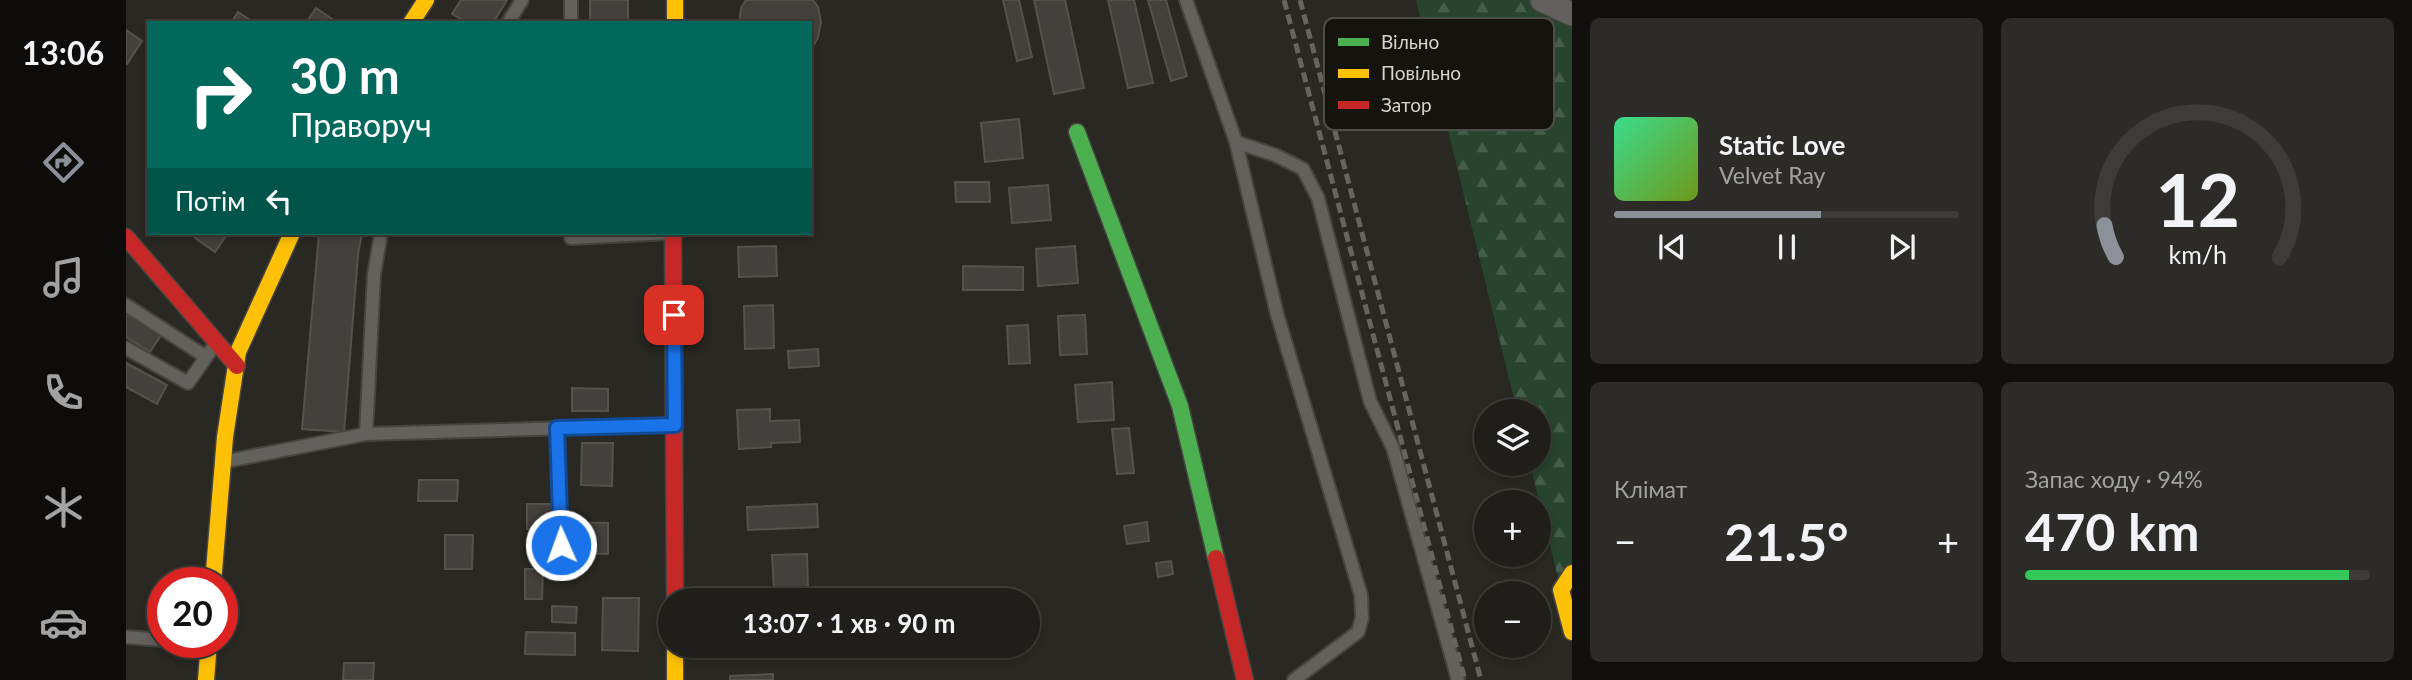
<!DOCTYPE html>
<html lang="uk">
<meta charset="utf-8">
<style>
:root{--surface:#201e1a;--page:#2d2b27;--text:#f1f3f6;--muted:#a2a2a2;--line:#3d3c39;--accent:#8c9099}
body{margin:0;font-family:Lato,sans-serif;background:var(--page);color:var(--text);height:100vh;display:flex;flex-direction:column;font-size:26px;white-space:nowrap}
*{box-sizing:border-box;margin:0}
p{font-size:23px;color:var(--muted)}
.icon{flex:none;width:38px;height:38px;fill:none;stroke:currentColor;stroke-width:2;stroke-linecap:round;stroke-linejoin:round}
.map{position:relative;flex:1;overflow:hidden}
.sheet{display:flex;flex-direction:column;gap:18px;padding:18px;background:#12100e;width:840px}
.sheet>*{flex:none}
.guide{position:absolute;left:21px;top:21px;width:665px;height:214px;border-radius:0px;box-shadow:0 4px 10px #0003,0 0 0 2px var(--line);background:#00695c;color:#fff;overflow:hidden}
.buttons{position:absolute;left:1348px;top:399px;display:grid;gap:14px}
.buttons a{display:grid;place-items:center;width:77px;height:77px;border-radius:50%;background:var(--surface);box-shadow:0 4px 10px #0003,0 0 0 2px var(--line);font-size:35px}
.speed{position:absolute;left:21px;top:567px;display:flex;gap:14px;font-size:35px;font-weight:700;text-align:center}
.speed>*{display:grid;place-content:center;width:91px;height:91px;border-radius:50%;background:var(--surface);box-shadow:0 4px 10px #0003,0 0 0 2px var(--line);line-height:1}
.speed .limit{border:10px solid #d22;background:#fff;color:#111}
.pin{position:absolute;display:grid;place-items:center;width:60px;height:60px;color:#fff;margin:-30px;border-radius:14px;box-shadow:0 4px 10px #0006}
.me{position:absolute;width:77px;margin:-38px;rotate:358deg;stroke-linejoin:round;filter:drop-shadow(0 0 5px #0008)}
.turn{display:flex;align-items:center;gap:24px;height:147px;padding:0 28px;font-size:32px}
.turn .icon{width:91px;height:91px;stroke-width:2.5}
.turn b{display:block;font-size:49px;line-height:60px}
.then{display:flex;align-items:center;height:66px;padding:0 28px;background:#0003;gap:14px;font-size:26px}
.big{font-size:52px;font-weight:700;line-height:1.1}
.sheet .card{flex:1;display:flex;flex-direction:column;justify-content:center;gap:10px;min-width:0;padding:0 24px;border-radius:10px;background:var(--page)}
.sheet .dial{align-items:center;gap:0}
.dial svg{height:182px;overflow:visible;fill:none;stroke:var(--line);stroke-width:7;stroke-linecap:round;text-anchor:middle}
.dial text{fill:var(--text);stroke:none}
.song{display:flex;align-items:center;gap:21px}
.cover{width:84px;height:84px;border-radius:10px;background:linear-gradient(135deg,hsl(150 70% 55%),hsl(80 70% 35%))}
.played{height:7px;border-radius:4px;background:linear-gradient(90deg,var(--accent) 60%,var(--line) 60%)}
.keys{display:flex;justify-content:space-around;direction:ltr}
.heat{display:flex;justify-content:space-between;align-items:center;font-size:38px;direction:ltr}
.charge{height:10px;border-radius:5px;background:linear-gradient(90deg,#34c759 94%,var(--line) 0)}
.sheet .tiles{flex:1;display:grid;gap:18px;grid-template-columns:repeat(2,1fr)}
.trip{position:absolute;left:532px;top:588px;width:382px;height:70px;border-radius:35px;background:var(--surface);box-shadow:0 4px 10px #0003,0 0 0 2px var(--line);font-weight:700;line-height:70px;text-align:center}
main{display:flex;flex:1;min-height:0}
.tab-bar{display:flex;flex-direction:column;width:126px;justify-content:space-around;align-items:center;background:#0d0c0a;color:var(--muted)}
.tab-bar .icon{width:49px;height:49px}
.tab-bar .current{color:var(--accent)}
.tab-bar b{font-size:32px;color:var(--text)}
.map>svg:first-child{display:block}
.forest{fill:url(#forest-firs)}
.building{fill:#44403d;stroke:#55524d;stroke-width:2}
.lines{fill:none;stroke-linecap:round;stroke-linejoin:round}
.lane-casing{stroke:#45443e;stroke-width:16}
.street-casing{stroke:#45443e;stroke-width:26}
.fast-casing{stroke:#45443e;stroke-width:19}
.slow-casing{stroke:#45443e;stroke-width:19}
.jam-casing{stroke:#45443e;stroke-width:19}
.lane{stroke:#62615d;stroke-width:12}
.street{stroke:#62615d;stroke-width:23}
.fast{stroke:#4caf50;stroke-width:16}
.slow{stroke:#ffc107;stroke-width:16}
.jam{stroke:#c62828;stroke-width:16}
.rail{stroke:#666461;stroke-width:5;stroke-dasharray:10 5;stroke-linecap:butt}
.route-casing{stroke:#114b97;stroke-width:18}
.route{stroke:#1a73e8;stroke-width:12}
.key{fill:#14130d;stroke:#4e4d47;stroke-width:2}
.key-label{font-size:19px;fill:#d6d4cd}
</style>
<main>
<nav class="tab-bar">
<b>13:06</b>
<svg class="icon current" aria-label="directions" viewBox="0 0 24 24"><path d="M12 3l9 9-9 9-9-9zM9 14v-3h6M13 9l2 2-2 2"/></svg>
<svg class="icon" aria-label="music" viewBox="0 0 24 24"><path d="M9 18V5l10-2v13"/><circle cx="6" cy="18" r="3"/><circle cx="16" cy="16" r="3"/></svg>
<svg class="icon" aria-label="phone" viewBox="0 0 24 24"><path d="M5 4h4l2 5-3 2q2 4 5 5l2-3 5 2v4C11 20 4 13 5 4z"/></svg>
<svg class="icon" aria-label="climate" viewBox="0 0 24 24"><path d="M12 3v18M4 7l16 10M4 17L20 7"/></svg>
<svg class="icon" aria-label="car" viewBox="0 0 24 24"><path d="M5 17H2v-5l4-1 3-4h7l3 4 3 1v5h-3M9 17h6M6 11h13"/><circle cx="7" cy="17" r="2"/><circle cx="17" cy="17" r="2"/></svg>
</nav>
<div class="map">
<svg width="1446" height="680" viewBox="0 0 1446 680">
<defs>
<pattern id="forest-firs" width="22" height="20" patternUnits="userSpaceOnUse" patternTransform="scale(1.75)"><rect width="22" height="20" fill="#26442e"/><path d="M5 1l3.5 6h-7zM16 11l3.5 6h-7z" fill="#455e4b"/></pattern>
</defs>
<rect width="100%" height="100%" fill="#2a2822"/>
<!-- forest -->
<path class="forest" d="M1290,0H1416L1446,14V573L1435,590L1404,464H1412V411H1391Z"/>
<!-- building -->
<path class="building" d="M335,0H381L367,23H342L326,14Z
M464,0H502V23H464Z
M620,0H687L692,7L695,22L692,38L684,51V23H613L615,8Z
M877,0H893L906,57L891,61Z
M908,0H939L958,88L928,94Z
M982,0H1008L1027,83L1002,88Z
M1022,0H1040L1061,76L1045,81Z
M190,8L212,23H180Z
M112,12L129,23H105Z
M0,30L16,41L1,64L0,63Z
M893,119L897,158L859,162L855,123Z
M829,182H863L864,202H830Z
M922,185L925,220L886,223L883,188Z
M72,233H102L89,252L69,238Z
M193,233H236L232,255L218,432L176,429Z
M650,246L651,276L613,277L612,247Z
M949,246L952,283L912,286L910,249Z
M837,266L897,267V290H837Z
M647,305L648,348L619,349L618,306Z
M0,314L35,335L24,352L0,337Z
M959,315L961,354L934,355L932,316Z
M902,325L904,363L883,364L881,326Z
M692,349L693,366L663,368L662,351Z
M0,363L41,385L31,404L0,387Z
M986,382L988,420L952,422L949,385Z
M446,388L482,389V411H446Z
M644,409V421L673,420L674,442L645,443V447L613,449L611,410Z
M1003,428L1008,473L991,474L986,429Z
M456,443H487L486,486L455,485Z
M293,480H332L331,501H292Z
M401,504H426V529H401Z
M691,504L692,527L622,530L621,507Z
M446,522L482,523V554L446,553Z
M1021,522L1023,541L1001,544L998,526Z
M319,535H347L346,569H319Z
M681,554L682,589L648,590L646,555Z
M1045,561L1047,574L1032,577L1030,563Z
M399,569H417L416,599H399Z
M477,598H513L512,651L476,650Z
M426,606L451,607L450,623L426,622Z
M400,632L449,633V655L399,654Z
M218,663H248L247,680H217Z
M647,674V680H604V676Z"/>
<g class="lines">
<!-- lane casing -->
<g class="lane-casing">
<path id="lane" d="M445,0V23
M1060,0L1110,142L1151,314L1235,595L1236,618L1232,632L1168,680
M382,23L396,0
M1110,142L1149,155L1177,169L1192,198L1244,401L1267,448L1332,680
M445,233V238L544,233
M0,305L80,357
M0,348L62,383L90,343
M431,428L435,545
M240,434L248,275L255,233
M96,462L240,434L548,425
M0,637L37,640"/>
</g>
<!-- street casing -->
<g class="street-casing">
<path id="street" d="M1416,0L1446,14"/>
</g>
<!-- fast casing -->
<g class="fast-casing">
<path id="fast" d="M951,132L1054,406L1090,558"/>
</g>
<!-- slow casing -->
<g class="slow-casing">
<path id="slow" d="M549,0V23
M285,23L300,0
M1446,573L1435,590L1446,632
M87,583L99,437L112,352L166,233
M549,646V680
M80,680L83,642"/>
</g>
<!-- jam casing -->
<g class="jam-casing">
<path id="jam" d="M547,233L549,600
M0,237L111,366
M1090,558L1119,680"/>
</g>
<!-- lane -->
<use href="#lane" class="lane"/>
<!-- street -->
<use href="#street" class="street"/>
<!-- fast -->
<use href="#fast" class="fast"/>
<!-- slow -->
<use href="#slow" class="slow"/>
<!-- jam -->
<use href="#jam" class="jam"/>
<!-- rail -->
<path class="rail" d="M1158,0L1339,680
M1174,0L1355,680"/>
</g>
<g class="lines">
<!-- route casing -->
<g class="route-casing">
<path id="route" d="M435,545L431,428L549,425L548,315"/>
</g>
<!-- route -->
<use href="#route" class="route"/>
</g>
<!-- legend -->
<rect x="1198" y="18" width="230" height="112" rx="10" class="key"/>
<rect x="1212" y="38" width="31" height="8" fill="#4caf50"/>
<rect x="1212" y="69" width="31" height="9" fill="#ffc107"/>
<rect x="1212" y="101" width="31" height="8" fill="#c62828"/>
<g class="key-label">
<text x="1255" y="49">Вільно</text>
<text x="1255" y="80">Повільно</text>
<text x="1255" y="112">Затор</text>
</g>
</svg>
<div class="buttons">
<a><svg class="icon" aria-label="layers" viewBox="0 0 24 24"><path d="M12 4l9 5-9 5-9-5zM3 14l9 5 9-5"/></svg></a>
<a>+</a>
<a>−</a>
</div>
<div class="speed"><div class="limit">20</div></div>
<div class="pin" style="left:548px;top:315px;background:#d93025"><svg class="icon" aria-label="arrive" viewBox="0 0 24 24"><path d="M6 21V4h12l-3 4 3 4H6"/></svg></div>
<svg class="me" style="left:435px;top:545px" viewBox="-20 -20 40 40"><circle r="17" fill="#1a73e8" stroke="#fff" stroke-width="3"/><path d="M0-11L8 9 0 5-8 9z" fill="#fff"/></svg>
<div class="trip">13:07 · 1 хв · 90 m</div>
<div class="guide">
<div class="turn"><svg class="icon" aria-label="right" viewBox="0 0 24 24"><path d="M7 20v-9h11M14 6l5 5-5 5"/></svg><div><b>30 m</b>Праворуч</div></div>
<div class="then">Потім<svg class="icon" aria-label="left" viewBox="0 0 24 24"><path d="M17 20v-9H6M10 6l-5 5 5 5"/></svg></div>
</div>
</div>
<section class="sheet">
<div class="tiles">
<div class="card">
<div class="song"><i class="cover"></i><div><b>Static Love</b><p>Velvet Ray</p></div></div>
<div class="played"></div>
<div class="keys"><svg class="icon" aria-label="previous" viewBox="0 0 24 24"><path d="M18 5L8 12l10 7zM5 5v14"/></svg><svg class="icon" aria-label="pause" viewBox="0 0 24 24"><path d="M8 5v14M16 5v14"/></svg><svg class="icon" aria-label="next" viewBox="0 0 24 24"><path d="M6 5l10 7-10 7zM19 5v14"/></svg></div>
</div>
<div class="card dial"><svg viewBox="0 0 100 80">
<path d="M14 69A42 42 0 1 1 86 69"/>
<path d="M14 69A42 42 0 0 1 9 55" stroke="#8c9099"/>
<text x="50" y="56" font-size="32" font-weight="700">12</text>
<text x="50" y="72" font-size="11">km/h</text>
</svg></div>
<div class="card"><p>Клімат</p>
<div class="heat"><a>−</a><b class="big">21.5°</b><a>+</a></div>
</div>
<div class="card"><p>Запас ходу · 94%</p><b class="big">470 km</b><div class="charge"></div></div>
</div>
</section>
</main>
